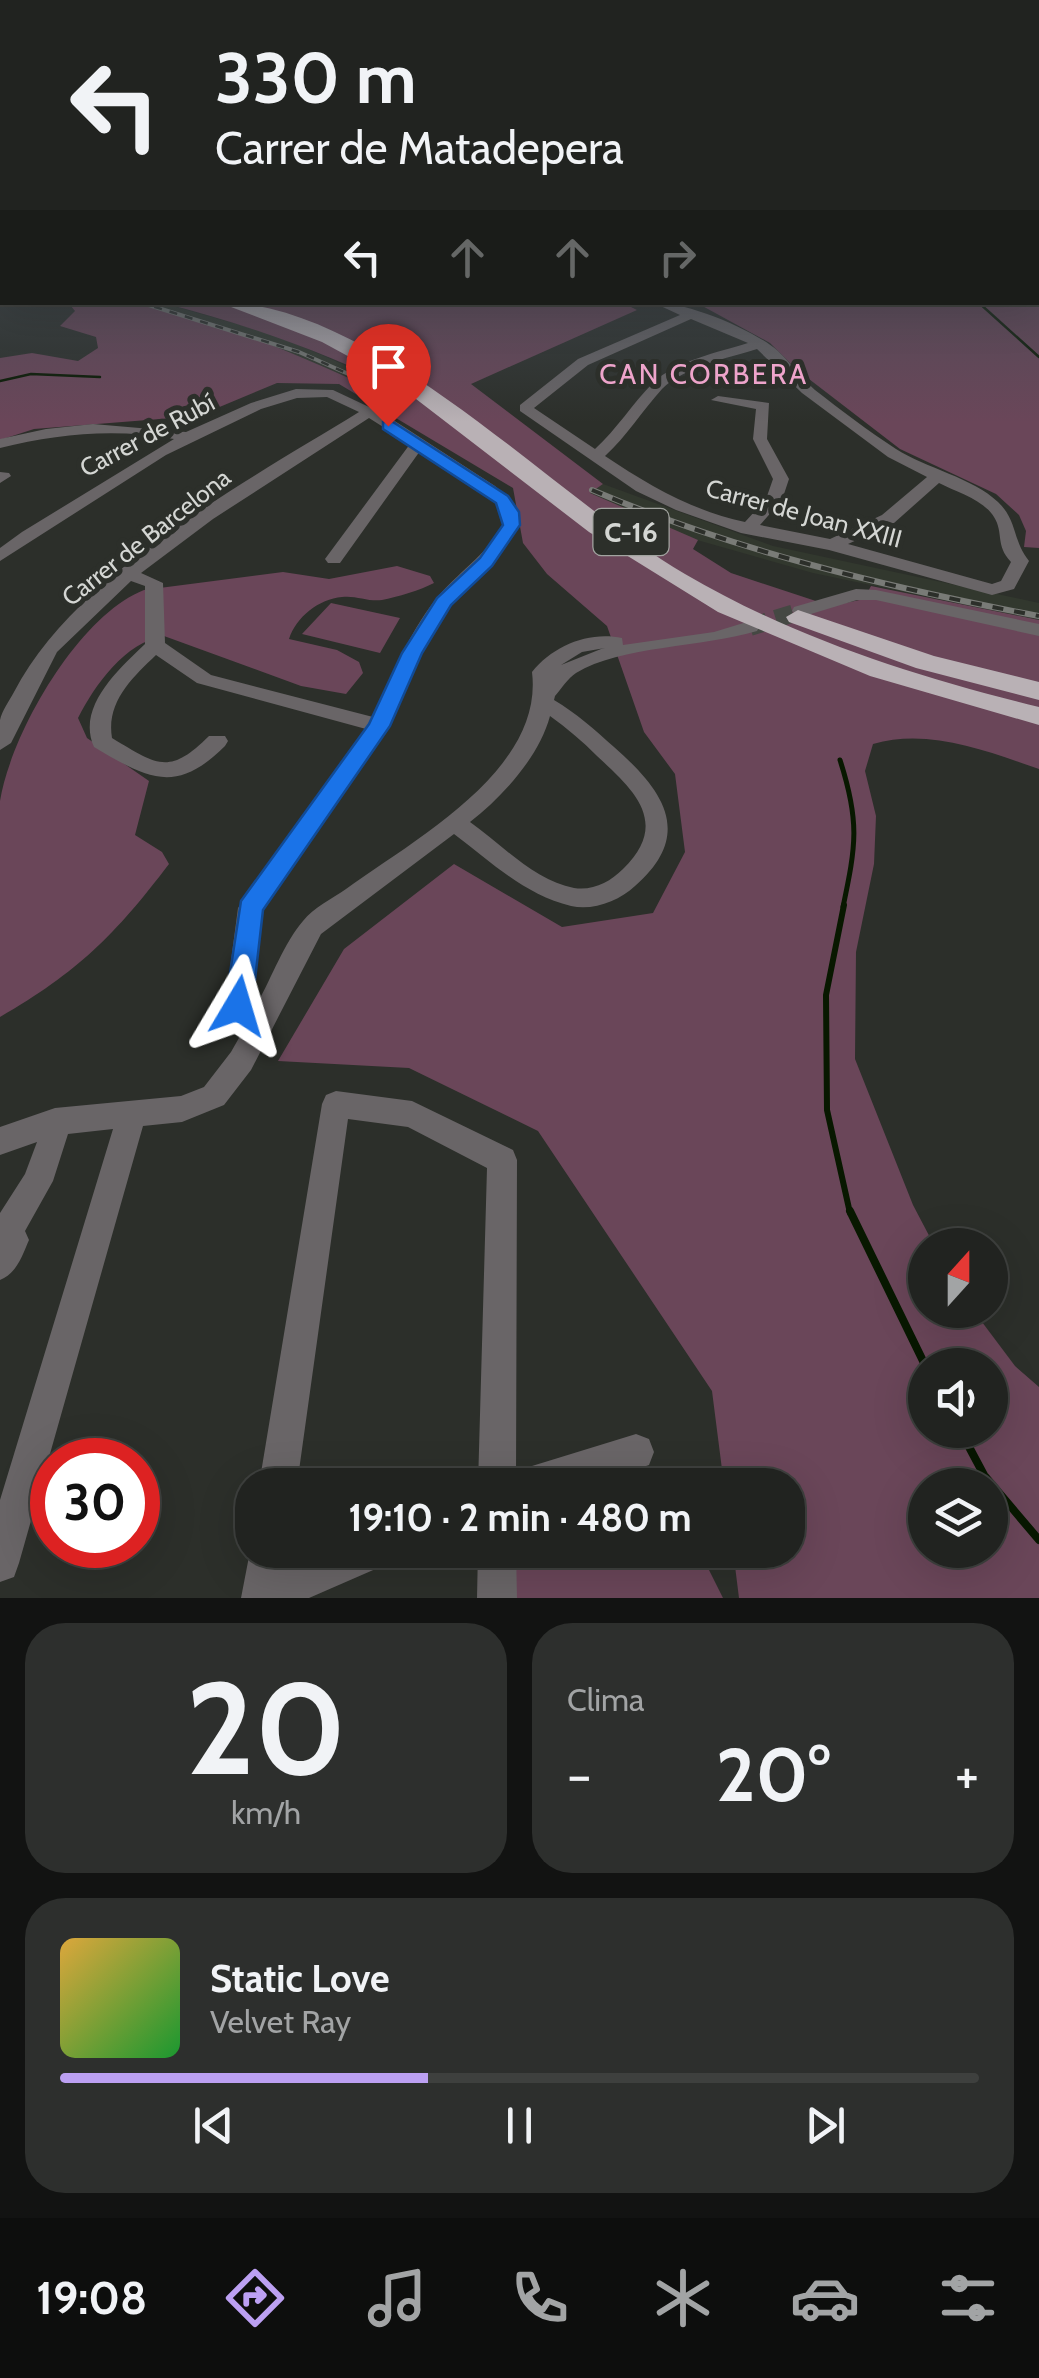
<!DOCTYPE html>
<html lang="es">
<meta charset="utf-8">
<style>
:root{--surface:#212320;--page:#2d2f2d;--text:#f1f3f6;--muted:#a2a4a5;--line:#3e403e;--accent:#bca0f2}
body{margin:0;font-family:Cabin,sans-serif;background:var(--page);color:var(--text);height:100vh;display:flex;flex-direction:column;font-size:38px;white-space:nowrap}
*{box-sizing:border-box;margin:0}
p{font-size:32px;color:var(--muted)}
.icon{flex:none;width:55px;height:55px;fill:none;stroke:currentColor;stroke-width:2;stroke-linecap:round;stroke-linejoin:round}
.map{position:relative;height:1598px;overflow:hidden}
.side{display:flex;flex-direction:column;gap:25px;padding:25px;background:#121312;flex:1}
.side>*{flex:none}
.banner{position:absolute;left:0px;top:0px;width:1040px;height:305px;box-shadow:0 10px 40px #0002,0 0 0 2px var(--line);background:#212320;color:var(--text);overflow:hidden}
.needle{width:65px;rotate:21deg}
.buttons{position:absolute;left:908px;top:1228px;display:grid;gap:20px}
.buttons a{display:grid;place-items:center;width:100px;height:100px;border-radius:50%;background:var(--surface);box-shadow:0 10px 40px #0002,0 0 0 2px var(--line);font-size:50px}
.speed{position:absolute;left:30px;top:1438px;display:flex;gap:20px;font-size:50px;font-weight:700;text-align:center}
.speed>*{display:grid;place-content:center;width:130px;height:130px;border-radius:50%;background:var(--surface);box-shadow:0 10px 40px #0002,0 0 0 2px var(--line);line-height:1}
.speed .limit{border:15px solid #d22;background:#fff;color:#111}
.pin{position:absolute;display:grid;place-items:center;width:85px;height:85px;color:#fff;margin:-102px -42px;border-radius:50% 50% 50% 0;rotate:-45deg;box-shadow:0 0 10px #0007}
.pin .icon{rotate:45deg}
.me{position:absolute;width:110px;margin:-55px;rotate:7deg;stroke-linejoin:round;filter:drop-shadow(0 0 8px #0008)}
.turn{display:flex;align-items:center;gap:35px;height:210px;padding:0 50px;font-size:45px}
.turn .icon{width:130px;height:130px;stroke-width:2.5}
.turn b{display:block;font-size:70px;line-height:85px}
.lanes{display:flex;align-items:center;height:95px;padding:0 50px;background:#0003;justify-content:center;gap:50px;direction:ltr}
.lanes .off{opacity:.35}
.big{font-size:75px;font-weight:800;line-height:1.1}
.side .tile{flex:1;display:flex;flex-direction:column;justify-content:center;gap:15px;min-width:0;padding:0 35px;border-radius:40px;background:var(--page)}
.side .dial{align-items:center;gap:0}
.dial b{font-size:130px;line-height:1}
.song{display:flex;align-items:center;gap:30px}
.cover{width:120px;height:120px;border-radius:15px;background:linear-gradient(135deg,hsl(40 70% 55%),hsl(130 70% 35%))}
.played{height:10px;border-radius:5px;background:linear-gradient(90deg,var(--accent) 40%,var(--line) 40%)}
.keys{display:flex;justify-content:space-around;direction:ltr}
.heat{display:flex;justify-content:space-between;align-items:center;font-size:55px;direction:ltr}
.side .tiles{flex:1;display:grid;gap:25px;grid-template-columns:1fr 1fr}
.tile:last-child{grid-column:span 2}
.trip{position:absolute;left:235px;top:1468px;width:570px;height:100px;border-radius:40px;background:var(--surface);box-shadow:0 10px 40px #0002,0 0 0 2px var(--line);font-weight:800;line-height:100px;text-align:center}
.menu{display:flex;height:160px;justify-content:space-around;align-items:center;background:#0d0e0d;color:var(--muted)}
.menu .icon{width:70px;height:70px}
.menu .selected{color:var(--accent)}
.menu b{font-size:45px;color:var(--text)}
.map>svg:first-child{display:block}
.built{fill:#32382e}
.green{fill:#6a4659;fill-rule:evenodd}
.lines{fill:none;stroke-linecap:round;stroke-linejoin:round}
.stream-far3{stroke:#081800;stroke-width:2.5}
.stream-far2{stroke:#081800;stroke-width:5}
.stream-far1{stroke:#081800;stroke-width:6}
.stream{stroke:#081800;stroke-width:8}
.minor-tunnel{stroke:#454843;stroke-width:18;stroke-dasharray:18 9;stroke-linecap:butt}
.minor{fill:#696567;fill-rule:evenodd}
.highway{fill:#b9b1b5;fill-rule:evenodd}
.rail-far1-casing{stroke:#797b77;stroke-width:4}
.rail-casing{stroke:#797b77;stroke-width:6}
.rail-far1{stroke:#2c2f2a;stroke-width:2.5;stroke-dasharray:8;stroke-linecap:butt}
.rail{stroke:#2c2f2a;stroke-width:4;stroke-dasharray:11;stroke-linecap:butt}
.route{fill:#1a73e8;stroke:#114b97;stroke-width:2.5}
.labels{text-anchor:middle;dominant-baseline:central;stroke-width:10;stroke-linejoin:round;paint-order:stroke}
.far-street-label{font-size:25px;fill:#d4d6d3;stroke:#2c2f2a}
.far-neighbourhood-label{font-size:28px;letter-spacing:2.5px;fill:#eea4cb;stroke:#2c2f2a}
.shield{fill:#2c2f2a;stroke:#a2a4a0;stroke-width:2.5}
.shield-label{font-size:28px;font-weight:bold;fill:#d4d6d3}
</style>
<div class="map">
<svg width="1039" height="1598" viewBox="0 0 1039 1598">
<rect width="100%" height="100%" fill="#2c2f2a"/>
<!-- built -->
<path class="built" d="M125,303H162L276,335L408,393L394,399L255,340Z
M603,484L773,546L1039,603V620L813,573L690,538L589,493Z"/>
<!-- green -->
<path class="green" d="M1039,198V548L1024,547L1026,531L1019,515L996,494L900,449L796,369L770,343L697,303L1038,302Z
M51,303C75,303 103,299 127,303C220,318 310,360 394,399L407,392C328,354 248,324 162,303H623L637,310L471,384L603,484L590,493L698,540L693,549L731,573L831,606L864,599L871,586L1039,620V769C986,751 929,728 873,744L865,771L876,816L874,864L856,952L855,1059L913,1205L934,1245H925V1310H973L1015,1366L1039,1387V1598H739L733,1550H788V1485H724L712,1391L538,1131L409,1068L278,1061L344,949L454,864L562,927L653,913L685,852L675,774L644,732L607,626L547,574L523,543L513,488L339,384L277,383L198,416L34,429L0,440V358L32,353L78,361L98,348L96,337L60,326L75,311L71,306ZM925,1365H990V1430H925ZM925,1485H990V1550H925Z
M397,566L430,576L434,583C421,590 397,597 382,600C369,602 355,595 342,597C319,599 296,617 289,639L337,650L359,662L363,673L346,694L301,686L164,636C125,642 95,685 78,718L87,738L149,781L135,835L162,852L169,864C115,935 78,972 0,1017C0,968 0,919 0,870C0,848 0,822 0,801C11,733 79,615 144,590L283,572L329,579Z
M331,603L400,618L380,653L302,634Z
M497,1550H699L723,1598H497Z"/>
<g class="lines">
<!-- stream-far3 -->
<path class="stream-far3" d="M978,302L1039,357
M0,381L31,374L100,377"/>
<!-- stream-far2 -->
<path class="stream-far2" d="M840,760C860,822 856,845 843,907"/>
<!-- stream-far1 -->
<path class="stream-far1" d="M844,905L826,995L827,1110L850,1213"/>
<!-- stream -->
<path class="stream" d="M850,1211L925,1365
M960,1430L984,1475L1039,1540"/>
<!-- minor-tunnel -->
<path class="minor-tunnel" d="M750,627L801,611"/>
<!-- minor -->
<path class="minor" d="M652,302C686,302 751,328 778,351C791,363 801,378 815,390C841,410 868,431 896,449C926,468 973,478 998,502C1018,521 1012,540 1029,561L1014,589L992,595L829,550L741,533L676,510L636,491L520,411V405L578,359L680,315ZM691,319L748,343C719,352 675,361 653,383C632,404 617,429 595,449L534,408L588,365ZM757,349L802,393L888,457L927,477L882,515L830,539L760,525L782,500L789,479L767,439L769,403L718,396L711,400L756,409L753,439L773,479L766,499L745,522C693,511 648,485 605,456C627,436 642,411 662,389C684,367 728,358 757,349ZM939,483C956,492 983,499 994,517C1004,533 995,545 1011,562L1001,581L992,584L848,544L894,523Z
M296,389L333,390L384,414L495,486L515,506L520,525L492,566L450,605L422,653L389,726L262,910L252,1000L258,1002C272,977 284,943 303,921C313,908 333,898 346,889C415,839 544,770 532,672C553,646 588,631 622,638L623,645L714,632L750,621L759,627L757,631C704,647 620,646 576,673C568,678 561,689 555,696L554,700C576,713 595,730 614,747C663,790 695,834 635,886C619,901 593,911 571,906C525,895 491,862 454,834L321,934L251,1070L224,1105L182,1122L143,1126L19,1563L14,1577L0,1582V1500L113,1129L68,1134L53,1181L25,1231L29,1240C22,1256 17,1273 0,1280V1213L25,1174L37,1142L0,1155V1127L55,1108L181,1096L204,1087L231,1052L248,1022L228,1014L225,1006L238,908L366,729L197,683L156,655C132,678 106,702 112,738C157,765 169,776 209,736H225L228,741L225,746C176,795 148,779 94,747C76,707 119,669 145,644V586L131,581L57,652L11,743L0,750C0,741 0,729 0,720C2,711 9,701 14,692C76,573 247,481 359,412L327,397L297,398L261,409L166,455L0,561V548L22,532L174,439C114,428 58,434 0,448V439L46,429L93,424L186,432L251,403ZM369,418L410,444L325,559L328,563H340L420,451L493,501L499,507L504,525C485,556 457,573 435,600C408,635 391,678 373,717L211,675L165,643L163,583L141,573L213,519ZM605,648L601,649L561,665L582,652ZM550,716C567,728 582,741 597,756C635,791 670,823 623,869C610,882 593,891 574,888C535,881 501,844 470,822C503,796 539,757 550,716Z
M0,472L9,473L11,476L0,483Z
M856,589L876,590L1039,624V636L876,600H857L801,617L792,611L794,607Z
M336,1091L412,1101L513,1150L517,1160L516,1480L519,1472L532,1466L636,1434L649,1439L654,1452L649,1465L590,1485H478L487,1168L408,1127L348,1119L297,1485H259L322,1104L326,1095Z
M252,1541V1550H287L285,1569L328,1550H392L387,1564L309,1598H241Z
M478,1550H516L517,1598H477Z"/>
<!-- highway -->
<path class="highway" d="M0,263H2V271H0Z
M218,302C375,302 552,496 685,574C794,638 916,677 1039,707V725L870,676L718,612L589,532L390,379L322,342Z
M798,610L934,656L1039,682V700L916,668L789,622L786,617Z"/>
<!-- rail-far1 casing -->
<g class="rail-far1-casing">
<path id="rail-far1" d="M139,302L299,352L400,397"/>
</g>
<!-- rail casing -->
<g class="rail-casing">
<path id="rail" d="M592,490C736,551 885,587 1039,616"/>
</g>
<!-- rail-far1 -->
<use href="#rail-far1" class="rail-far1"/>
<!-- rail -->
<use href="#rail" class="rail"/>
</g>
<!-- sky -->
<linearGradient id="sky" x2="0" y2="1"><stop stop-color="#181a17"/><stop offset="0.47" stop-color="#454d55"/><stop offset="1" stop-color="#454d55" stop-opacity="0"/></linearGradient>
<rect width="1039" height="422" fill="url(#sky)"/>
<!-- route -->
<path class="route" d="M383,422H393L508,496L519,512L520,525L492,566L451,605L422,653L390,726L263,910L252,1006L248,1014H229L225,1006L241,901L369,724L402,653L437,598L480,558L503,525L496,503L383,429Z"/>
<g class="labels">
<!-- far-street labels -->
<g class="far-street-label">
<text transform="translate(147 435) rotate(-28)">Carrer de Rubí</text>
<text transform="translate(804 513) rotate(15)">Carrer de Joan XXIII</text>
<text transform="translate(146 537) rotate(-38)">Carrer de Barcelona</text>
</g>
<!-- far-neighbourhood labels -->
<g class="far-neighbourhood-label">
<text x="704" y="374">CAN CORBERA</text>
</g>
<!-- shield labels -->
<rect class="shield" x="593.5" y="509" width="75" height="46" rx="8"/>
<g class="shield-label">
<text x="631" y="532">C-16</text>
</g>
</g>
</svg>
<div class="buttons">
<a><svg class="needle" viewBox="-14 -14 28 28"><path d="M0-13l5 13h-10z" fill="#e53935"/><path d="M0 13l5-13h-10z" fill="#a2a4a5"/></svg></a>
<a><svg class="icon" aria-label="sound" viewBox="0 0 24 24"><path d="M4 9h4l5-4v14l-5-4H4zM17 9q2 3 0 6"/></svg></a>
<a><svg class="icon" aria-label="layers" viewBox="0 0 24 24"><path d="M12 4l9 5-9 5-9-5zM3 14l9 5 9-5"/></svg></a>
</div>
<div class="speed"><div class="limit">30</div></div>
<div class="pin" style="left:388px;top:426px;background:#d93025"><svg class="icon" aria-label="arrive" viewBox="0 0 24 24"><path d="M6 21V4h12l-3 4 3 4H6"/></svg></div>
<svg class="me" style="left:238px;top:1006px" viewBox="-20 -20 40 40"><path d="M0-17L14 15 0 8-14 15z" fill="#1a73e8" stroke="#fff" stroke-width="4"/></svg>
<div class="trip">19:10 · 2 min · 480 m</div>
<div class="banner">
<div class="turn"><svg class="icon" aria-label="left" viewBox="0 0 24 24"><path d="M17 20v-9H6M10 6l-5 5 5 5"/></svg><div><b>330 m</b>Carrer de Matadepera</div></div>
<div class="lanes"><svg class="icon" aria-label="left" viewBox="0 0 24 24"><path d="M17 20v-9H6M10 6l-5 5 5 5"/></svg><svg class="icon off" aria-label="ahead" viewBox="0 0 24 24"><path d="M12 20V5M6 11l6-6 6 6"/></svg><svg class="icon off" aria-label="ahead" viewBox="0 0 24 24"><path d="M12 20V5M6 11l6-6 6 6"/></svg><svg class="icon off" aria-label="right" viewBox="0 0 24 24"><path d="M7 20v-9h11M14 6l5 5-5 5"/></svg></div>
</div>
</div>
<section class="side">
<div class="tiles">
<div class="tile dial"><b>20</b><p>km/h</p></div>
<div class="tile"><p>Clima</p>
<div class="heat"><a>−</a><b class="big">20°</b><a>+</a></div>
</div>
<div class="tile">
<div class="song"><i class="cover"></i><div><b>Static Love</b><p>Velvet Ray</p></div></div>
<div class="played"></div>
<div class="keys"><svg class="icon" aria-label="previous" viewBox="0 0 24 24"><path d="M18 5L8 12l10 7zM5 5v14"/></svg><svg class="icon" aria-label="pause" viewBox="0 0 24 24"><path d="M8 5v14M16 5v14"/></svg><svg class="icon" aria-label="next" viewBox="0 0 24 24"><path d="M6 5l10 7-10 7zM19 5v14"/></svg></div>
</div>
</div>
</section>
<nav class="menu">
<b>19:08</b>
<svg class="icon selected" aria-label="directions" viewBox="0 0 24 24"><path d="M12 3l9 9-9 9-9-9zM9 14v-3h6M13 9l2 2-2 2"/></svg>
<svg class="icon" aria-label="music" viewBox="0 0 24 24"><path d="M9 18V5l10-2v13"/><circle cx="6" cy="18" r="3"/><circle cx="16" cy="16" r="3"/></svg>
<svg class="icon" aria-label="phone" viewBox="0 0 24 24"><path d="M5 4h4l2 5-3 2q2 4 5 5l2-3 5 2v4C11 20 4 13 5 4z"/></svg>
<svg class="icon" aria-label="climate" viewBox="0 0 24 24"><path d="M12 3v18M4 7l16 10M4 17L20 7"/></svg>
<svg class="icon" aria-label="car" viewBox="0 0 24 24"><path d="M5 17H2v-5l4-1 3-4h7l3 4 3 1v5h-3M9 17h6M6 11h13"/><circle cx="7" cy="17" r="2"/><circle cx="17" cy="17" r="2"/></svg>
<svg class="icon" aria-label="filters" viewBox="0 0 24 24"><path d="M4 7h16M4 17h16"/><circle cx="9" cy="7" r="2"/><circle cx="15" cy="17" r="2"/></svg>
</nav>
